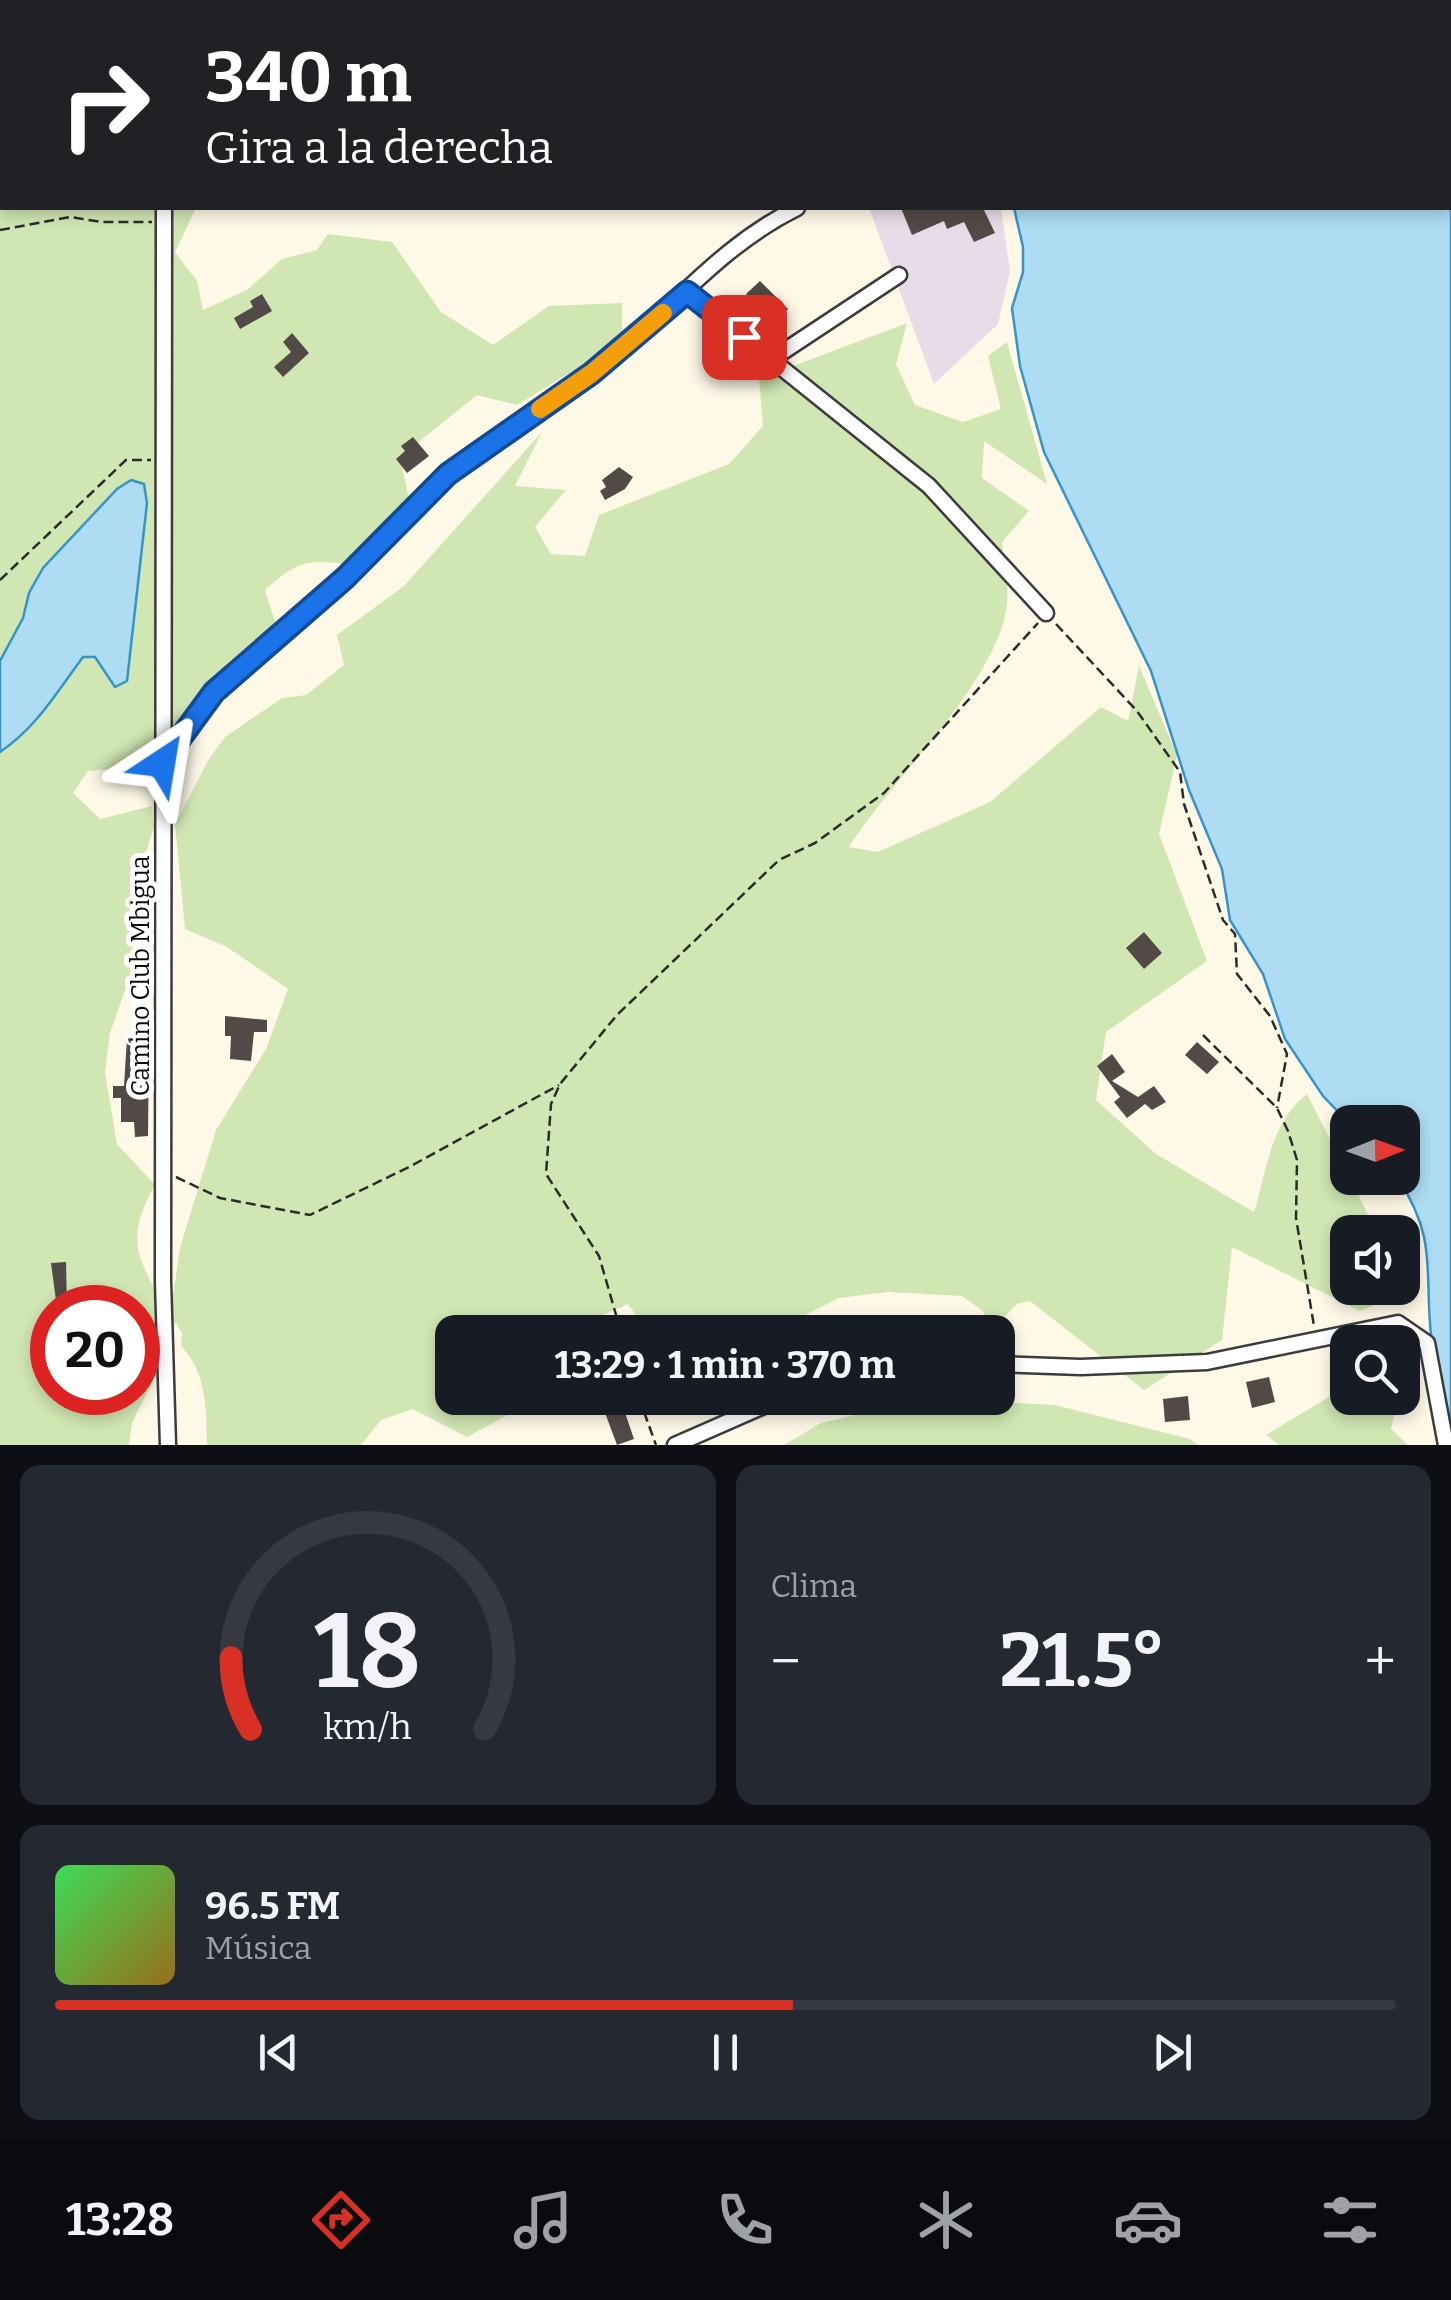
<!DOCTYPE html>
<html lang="es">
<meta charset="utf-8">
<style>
:root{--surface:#171b24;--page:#242831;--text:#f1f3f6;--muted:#9ea1a6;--line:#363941;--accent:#d93025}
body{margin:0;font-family:Bitter,serif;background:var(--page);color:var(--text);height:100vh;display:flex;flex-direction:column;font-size:38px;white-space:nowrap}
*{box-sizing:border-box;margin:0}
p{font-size:32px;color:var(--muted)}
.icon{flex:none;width:55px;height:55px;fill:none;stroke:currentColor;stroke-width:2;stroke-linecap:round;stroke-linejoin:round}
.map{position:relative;height:1445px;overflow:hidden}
.drawer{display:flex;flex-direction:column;gap:20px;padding:20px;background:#0d0f14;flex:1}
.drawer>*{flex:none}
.top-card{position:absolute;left:0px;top:0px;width:1452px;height:210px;box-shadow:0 5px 15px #0003;background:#202124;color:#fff;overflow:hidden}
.needle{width:65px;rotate:89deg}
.tools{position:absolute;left:1330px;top:1105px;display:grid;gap:20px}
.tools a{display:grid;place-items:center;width:90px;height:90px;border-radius:20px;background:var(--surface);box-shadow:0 5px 15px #0003;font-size:50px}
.speed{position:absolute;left:30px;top:1285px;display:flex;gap:20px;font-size:50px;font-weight:700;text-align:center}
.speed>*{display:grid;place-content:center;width:130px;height:130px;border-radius:50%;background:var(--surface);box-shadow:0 5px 15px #0003;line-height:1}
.speed .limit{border:15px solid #d22;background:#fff;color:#111}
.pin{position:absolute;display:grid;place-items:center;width:85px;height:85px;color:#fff;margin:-42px;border-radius:20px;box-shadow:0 5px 15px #0006}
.me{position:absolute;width:110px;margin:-55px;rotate:33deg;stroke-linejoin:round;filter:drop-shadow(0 0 8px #0008)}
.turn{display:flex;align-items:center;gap:35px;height:210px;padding:0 40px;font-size:45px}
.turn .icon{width:130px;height:130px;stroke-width:2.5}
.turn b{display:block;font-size:70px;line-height:85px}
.big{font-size:75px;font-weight:700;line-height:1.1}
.drawer .widget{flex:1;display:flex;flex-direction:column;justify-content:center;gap:15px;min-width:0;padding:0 35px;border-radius:20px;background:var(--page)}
.drawer .dial{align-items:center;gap:0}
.dial svg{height:260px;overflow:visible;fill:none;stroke:var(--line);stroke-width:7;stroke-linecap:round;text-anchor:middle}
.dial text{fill:var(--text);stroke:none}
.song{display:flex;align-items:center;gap:30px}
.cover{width:120px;height:120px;border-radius:15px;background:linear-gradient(135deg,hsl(130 70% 55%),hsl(40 70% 35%))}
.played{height:10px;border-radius:5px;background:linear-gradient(90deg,var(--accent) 55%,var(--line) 55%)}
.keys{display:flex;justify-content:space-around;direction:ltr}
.heat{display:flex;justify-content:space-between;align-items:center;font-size:55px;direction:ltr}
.drawer .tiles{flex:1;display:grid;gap:20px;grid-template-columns:1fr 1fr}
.widget:last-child{grid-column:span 2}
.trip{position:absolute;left:435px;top:1315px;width:580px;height:100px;border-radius:20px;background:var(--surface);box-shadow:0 5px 15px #0003;font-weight:700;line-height:100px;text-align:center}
.tab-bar{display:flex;height:160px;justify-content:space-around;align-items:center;background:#090b0e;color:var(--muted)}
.tab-bar .icon{width:70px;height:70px}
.tab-bar .active{color:var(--accent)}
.tab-bar b{font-size:45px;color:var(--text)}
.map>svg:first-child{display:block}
.industrial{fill:#e7dde9}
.green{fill:#d0e6b3;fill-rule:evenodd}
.water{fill:#addcf3;stroke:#3794c8;stroke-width:2.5}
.building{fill:#524a46}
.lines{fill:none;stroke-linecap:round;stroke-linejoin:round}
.minor-casing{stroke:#3c3c3c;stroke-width:19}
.path{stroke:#2b2b2b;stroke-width:2.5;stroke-dasharray:10 5;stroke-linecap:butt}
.minor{stroke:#fff;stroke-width:14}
.route-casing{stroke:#114b97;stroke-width:25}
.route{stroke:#1a73e8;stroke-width:18}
.slow{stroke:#f59e0b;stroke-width:18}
.labels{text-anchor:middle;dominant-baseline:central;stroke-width:10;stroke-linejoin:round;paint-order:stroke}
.street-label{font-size:25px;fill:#090909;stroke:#fff}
</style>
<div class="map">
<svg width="1451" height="1445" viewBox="0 0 1451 1445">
<rect width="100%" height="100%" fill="#fef9e7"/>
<!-- industrial -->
<path class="industrial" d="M869,208H1001L1010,271L998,324L934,384Z"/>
<!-- green -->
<path class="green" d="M0,0L224,2H2V208H196L175,252L197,281L203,310L247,290L282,259L317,250L328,234L392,242L441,312L493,345L549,306L622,303V341L517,405L477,395L400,457L410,503L354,565C309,559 299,559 265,590L278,631L159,756L127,767L88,771L73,793L100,819L152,806L154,827L144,859L154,876L153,910L110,1033L105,1072L117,1144L155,1185C122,1243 140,1262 170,1316L180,1248L216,1130L266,1049L288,989L227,947L185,929L175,824L209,759L225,737L282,698L306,695L344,665L337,635L404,586L542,432L515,486L566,490L535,527L551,554L585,556L599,515L729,464L763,426L759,379L907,323L896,364L915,405L963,422L1001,409L988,356L1007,342L1047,484L984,441L982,478L1029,511L1002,542C1004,561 1009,584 1007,603C1001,678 890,781 849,847L878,852L990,802L1101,707L1128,721L1139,666L1177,755L1159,834L1207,961L1106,1032L1096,1100L1156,1154L1254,1212C1267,1170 1270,1123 1307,1094L1377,1232H1348V1288L1403,1285L1406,1292L1360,1311L1232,1247L1222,1340L1144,1390L1030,1301L1017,1304L991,1331L983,1311L962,1296L888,1292L839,1298L771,1332L700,1326L681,1332H648L628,1304L564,1332H452V1398H522L515,1411L467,1437L413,1409L381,1420L361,1445H207C206,1409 207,1373 181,1346L182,1333L176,1323L159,1341L150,1387L132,1423L129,1445H0ZM52,1308H138V1392H52Z
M1347,1386L1348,1398H1398L1391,1429L1408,1445H1279L1266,1435Z
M925,1398L1055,1405L1190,1439L1198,1445H784L821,1423Z"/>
<!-- water -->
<path class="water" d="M916,0H1451V1427C1444,1397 1435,1366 1431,1335C1424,1268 1438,1241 1398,1178H1402V1122H1348L1323,1096L1285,1039L1263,974L1230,920L1222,869L1189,790L1151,671L1044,452L1020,366L1012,308L1023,272V247L1014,208H1450V2Z
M131,480L144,484L147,503L127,681L115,687L95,657H83C57,692 36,728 0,752V661L23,618L29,593L43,568L117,489Z"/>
<!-- building -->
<path class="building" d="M901,208H983L995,233L974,242L964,222L947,229L944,221L912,235Z
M760,281L788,309L774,323L746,294Z
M262,294L272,311L240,329L234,318L253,307L250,301Z
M292,333L309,353L283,377L274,367L291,352L283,342Z
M413,437L429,456L407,473L396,459L405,451L401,446Z
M619,467L633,477L625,489L605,500L600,491L606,487L602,480Z
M1144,932L1162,953L1144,969L1126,948Z
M225,1016L267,1020V1032H254L251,1061L230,1059L231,1036H225Z
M127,1038L149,1041L148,1136L135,1137L134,1122H121V1098H113V1086H124Z
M1197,1042L1219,1062L1207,1074L1185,1055Z
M1112,1054L1125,1072L1112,1081L1138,1097L1154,1086L1166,1102L1152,1110L1145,1104L1127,1118L1114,1102L1120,1097L1097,1066Z
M66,1262L67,1308H57L51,1263Z
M1269,1377L1275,1402L1252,1408L1246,1382Z
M1188,1396L1190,1420L1165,1422L1163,1399Z
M622,1404L634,1439L617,1445L604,1410Z"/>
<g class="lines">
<!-- minor casing -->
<g class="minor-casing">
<path id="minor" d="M163,2V0
M164,208L163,1281L168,1445
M687,292L929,486L1046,613
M772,359L899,275
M163,762C209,687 277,638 343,580C380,547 410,505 449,472C493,435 546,408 592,373C666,318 714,249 797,208
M998,1364L1081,1367L1207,1362L1398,1323L1427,1343L1446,1445
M675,1445L782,1398"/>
</g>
<!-- path -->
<path class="path" d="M184,2L195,0
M0,59H2
M0,230L70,217L102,222H152
M0,580L126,460H151
M1056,624L1137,711L1180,772L1184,804L1223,920L1235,934L1237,974L1270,1016L1287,1054L1277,1108
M1203,1035L1277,1108L1288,1131L1297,1160L1296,1218L1314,1326
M176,1177L220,1198L310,1215L409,1167L559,1085
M621,1332L599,1256L546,1174L551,1104L560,1084L617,1015L779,860L815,843L884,793L1038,623
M639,1398L656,1445"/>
<!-- minor -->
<use href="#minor" class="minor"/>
</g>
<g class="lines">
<!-- route casing -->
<g class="route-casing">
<path id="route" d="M162,763L214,692L345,578L448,474L592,373L687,292L744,337"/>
</g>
<!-- route -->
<use href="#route" class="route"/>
<!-- slow -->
<path class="slow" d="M540,409L592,373L663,313"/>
</g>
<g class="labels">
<!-- street labels -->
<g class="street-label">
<text transform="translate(141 976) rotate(-90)">Camino Club Mbigua</text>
</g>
</g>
</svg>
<div class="tools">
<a><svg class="needle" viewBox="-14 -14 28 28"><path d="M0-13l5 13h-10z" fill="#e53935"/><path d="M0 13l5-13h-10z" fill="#9ea1a6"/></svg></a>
<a><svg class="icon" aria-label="sound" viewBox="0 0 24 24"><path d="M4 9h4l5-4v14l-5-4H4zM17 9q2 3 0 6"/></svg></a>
<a><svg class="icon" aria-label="search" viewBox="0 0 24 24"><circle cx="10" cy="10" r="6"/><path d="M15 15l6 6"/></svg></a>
</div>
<div class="speed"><div class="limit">20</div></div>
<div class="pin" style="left:744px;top:337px;background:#d93025"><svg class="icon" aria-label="arrive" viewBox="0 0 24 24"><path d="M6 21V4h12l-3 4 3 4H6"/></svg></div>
<svg class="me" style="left:162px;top:763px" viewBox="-20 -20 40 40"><path d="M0-17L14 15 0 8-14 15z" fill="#1a73e8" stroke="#fff" stroke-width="4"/></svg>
<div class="trip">13:29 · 1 min · 370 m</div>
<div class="top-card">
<div class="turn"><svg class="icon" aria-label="right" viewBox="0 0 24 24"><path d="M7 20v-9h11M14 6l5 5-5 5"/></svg><div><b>340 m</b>Gira a la derecha</div></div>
</div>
</div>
<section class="drawer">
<div class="tiles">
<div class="widget dial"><svg viewBox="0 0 100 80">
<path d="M14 69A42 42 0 1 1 86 69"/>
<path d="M14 69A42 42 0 0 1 8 47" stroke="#d93025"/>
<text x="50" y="56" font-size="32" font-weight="700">18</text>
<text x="50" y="72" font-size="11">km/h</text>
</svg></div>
<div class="widget"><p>Clima</p>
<div class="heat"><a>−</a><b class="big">21.5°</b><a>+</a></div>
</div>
<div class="widget">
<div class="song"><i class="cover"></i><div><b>96.5 FM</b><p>Música</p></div></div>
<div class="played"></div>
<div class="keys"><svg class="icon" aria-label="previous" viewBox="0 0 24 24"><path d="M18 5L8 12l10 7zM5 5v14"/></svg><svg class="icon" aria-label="pause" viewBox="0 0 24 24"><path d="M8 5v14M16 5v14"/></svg><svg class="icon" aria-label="next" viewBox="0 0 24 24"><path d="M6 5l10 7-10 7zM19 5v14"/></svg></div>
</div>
</div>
</section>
<nav class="tab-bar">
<b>13:28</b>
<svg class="icon active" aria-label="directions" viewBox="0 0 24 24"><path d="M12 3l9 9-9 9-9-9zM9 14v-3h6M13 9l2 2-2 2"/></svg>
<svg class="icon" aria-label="music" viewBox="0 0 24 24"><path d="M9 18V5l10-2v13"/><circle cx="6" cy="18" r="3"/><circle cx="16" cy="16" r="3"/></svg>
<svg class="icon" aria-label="phone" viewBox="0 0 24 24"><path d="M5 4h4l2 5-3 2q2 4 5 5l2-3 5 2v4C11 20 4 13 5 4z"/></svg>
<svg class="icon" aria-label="climate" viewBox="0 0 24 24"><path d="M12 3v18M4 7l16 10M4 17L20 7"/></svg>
<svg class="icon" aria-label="car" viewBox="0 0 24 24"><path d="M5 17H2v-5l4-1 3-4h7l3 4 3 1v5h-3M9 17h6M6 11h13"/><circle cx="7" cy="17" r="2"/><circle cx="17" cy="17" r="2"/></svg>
<svg class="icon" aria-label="filters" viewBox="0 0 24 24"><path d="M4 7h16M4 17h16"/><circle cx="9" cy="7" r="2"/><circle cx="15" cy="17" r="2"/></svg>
</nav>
